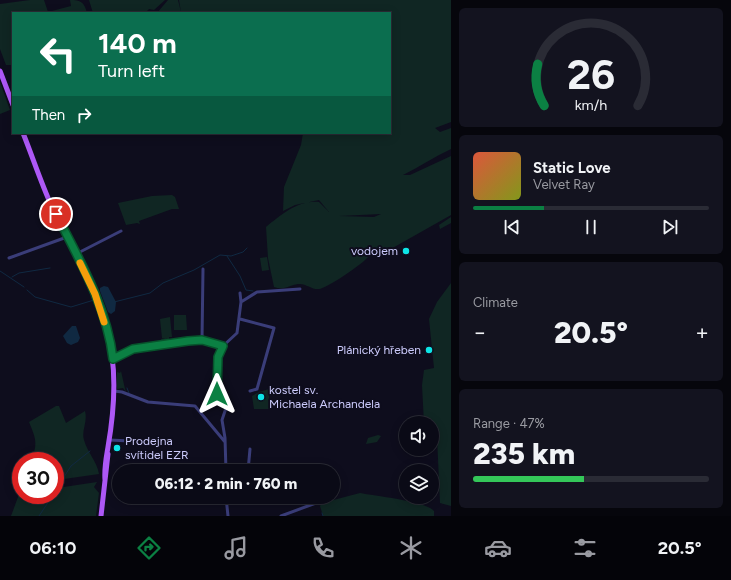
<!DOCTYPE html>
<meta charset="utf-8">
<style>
:root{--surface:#0a0a16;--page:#13131f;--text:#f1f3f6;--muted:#999aa1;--line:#2a2b35;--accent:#0b8043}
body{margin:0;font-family:Figtree,sans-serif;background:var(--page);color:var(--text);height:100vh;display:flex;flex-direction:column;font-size:15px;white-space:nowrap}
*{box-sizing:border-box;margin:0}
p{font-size:13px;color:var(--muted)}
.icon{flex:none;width:22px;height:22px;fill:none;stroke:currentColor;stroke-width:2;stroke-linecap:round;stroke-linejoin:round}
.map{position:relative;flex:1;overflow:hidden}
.panel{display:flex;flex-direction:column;gap:8px;padding:8px;background:#06060c;width:280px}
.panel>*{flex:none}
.banner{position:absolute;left:12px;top:12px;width:379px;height:122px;border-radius:0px;box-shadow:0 2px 10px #0003,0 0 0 1px var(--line);background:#0b6e4f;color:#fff;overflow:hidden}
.fabs{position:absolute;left:399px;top:416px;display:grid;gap:8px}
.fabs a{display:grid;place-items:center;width:40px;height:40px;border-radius:50%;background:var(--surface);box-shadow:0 2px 10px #0003,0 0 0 1px var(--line);font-size:20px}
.speed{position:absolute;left:12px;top:452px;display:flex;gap:8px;font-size:20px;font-weight:700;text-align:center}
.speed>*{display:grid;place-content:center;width:52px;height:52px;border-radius:50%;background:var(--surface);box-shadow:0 2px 10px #0003,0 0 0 1px var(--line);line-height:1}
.speed .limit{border:6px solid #d22;background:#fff;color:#111}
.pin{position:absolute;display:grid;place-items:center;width:34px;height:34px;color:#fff;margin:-17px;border:2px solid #fff;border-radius:50%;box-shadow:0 1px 4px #0007}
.me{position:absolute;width:44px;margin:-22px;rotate:0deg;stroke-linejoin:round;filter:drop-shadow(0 0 3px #0008)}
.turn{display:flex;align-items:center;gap:14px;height:84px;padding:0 20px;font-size:18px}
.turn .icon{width:52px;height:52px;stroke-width:2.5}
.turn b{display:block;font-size:28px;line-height:34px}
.then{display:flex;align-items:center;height:38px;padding:0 20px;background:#0003;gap:8px;font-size:15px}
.big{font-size:30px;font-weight:800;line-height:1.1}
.panel .widget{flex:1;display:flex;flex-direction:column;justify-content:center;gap:6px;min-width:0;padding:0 14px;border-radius:6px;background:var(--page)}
.panel .dial{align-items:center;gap:0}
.dial svg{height:104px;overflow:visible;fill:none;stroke:var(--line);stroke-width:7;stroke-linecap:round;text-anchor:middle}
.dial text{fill:var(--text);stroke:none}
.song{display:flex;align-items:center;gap:12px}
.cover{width:48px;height:48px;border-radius:6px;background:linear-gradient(135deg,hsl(10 70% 55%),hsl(70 70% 35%))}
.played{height:4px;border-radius:2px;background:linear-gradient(90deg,var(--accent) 30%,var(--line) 30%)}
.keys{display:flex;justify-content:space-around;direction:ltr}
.heat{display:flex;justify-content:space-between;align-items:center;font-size:22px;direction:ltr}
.charge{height:6px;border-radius:3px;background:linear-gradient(90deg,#34c759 47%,var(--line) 0)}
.trip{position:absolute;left:112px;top:464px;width:228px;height:40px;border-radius:20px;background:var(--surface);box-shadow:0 2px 10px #0003,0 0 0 1px var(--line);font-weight:800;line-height:40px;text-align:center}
.tabs{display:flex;height:64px;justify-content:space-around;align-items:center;background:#040409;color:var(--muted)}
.tabs .icon{width:28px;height:28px}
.tabs .selected{color:var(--accent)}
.tabs b{font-size:18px;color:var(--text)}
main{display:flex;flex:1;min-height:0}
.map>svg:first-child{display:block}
.green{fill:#102623;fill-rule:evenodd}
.water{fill:#102942}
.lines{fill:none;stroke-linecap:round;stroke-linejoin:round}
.stream{stroke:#102942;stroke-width:1}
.minor{stroke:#3a3d79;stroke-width:3}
.primary{stroke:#ad58f6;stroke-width:5}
.route-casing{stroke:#07532c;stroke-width:10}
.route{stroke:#0b8043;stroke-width:7}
.slow{stroke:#f59e0b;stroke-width:7}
.poi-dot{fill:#0de5e7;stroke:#0e0d1d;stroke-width:1.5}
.labels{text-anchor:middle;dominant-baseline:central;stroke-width:4;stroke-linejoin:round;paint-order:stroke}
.poi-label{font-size:12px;fill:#cccbfc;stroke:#0e0d1d;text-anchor:end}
</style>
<main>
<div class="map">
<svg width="451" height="516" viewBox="0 0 451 516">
<rect width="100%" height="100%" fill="#0e0d1d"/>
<!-- green -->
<path class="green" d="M30,0H44L48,12L71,6L70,0C81,0 84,2 87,13H13V65H6L0,49V4Z
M89,0H165L154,10L149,9L145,13H93Z
M168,0H178L181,12L179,0H451V122L435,128L440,132L451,128V149C434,157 419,167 403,175H410L451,156V215L382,254L368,257C364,263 326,289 319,289C312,290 306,283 298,284C289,285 284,291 274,287L268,258L266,227C281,215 298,200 319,202L329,212L319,200L295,205L283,211L284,187L301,145L303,133H390C390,125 393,111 391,104L390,107V13H157ZM381,214L374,217L339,216Z
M0,82L10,110L0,114Z
M172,195L175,197L179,209H172L139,221L140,224L137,223L126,225L118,203L152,196Z
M451,217V223L440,229L439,225Z
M267,257L269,270L262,271L260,258Z
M451,283V506L440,503L437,437L433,432L432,423H424L422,385L424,370L434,368L429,319L437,302Z
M174,315H186L187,330H174Z
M170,317L172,337H169V341L162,342L161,339L165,338H162L160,319Z
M121,371L125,389L126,392L123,388L117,389V372L120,373Z
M269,389V409H254L252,396L259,392Z
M56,406H59L66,423L85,411C88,422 81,431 84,440C87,452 97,461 99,474L64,479L57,488L97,482L94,487L99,493L96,516H11L21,489V495H55V461H31C38,443 36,439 29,422Z
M378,435L381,436L377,442L366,444L368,438Z
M360,493C374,496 426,501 434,511V516H323L320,506L322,503Z"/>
<!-- water -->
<path class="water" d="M104,286L108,287L116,302L115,311L111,314L108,312L100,291V288Z
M72,326H76L80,338L78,342L71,345L67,343L63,336Z"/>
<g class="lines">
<!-- stream -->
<path class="stream" d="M227,256L240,276L246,290L253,291
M0,271L24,287
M12,277L19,273L50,268
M27,290L35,297L71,307L94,300
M114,302L150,293L163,283L194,270L220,255L231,256L243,252L247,248
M127,388L129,393
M55,491L71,466L90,451
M322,513L323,516
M39,516L53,495"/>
<!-- minor -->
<path class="minor" d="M76,254L121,231
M9,258L67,237
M241,302L257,292L300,289
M240,319L274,328L257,389L250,391
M202,340L203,269
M113,359L133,349L188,341L202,340L216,343L223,346
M114,391L122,392L148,402L195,406L225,442
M109,440L153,442
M226,469L248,470
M226,471L225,438L222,420L228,402L217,394L219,354L223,346L237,333L241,302L240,293
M248,471L250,449
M226,497L228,516
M281,516L324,500"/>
<!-- primary -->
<path class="primary" d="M0,71L13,105
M23,133C33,158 41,183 52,207C75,255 105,302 112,356C116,385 113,418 108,447C106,459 104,468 105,480
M101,516L108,454"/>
</g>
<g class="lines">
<!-- route casing -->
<g class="route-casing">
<path id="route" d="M56,214C79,259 107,307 113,359L133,349L188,341L202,340L223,346L218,357L217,394"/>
</g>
<!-- route -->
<use href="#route" class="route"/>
<!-- slow -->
<path class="slow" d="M80,263L95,294L104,322"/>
</g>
<!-- markers -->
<g class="poi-dot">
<circle cx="406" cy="251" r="4"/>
<circle cx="429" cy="350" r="4"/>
<circle cx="261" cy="397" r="4"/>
<circle cx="117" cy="448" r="4"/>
</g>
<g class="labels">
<!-- poi labels -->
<g class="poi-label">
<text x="398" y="251">vodojem</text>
<text x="421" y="350">Plánický hřeben</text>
<text x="269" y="390" text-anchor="start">kostel sv.<tspan x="269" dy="14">Michaela Archandela</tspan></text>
<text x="125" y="441" text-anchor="start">Prodejna<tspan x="125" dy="14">svítidel EZR</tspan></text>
</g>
</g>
</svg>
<div class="fabs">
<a><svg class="icon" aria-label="sound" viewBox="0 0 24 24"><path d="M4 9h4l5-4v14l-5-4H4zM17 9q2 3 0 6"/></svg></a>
<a><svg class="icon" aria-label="layers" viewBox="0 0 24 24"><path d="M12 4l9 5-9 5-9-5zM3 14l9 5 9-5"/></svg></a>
</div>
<div class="speed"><div class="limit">30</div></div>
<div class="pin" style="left:56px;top:214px;background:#d93025"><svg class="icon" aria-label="arrive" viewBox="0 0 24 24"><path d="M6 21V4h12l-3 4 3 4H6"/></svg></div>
<svg class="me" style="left:217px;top:394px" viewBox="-20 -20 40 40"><path d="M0-17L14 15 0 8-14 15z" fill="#0b8043" stroke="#fff" stroke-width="4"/></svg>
<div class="trip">06:12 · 2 min · 760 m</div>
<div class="banner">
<div class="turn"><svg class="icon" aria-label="left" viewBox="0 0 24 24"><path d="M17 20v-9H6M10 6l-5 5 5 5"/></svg><div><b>140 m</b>Turn left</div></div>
<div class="then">Then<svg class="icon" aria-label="right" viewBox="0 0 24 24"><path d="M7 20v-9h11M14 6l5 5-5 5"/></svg></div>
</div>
</div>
<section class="panel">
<div class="widget dial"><svg viewBox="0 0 100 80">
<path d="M14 69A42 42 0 1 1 86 69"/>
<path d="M14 69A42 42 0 0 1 9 37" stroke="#0b8043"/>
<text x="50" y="56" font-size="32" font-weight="700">26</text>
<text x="50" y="72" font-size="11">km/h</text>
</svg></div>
<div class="widget">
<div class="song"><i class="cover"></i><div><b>Static Love</b><p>Velvet Ray</p></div></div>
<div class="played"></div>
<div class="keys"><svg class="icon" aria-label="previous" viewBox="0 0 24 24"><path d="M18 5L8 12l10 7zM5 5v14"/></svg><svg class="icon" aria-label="pause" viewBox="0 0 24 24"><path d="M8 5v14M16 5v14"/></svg><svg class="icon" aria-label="next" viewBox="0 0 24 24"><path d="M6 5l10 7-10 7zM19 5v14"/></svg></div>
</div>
<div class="widget"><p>Climate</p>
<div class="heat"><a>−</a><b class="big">20.5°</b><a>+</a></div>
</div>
<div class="widget"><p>Range · 47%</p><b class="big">235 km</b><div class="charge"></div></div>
</section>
</main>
<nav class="tabs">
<b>06:10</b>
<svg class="icon selected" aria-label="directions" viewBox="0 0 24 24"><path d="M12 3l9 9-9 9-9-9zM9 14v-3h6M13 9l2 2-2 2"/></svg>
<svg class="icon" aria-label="music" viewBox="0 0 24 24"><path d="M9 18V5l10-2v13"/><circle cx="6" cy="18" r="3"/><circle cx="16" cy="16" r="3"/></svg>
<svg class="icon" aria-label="phone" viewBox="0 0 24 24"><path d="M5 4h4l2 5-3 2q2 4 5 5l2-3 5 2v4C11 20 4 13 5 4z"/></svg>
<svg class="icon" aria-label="climate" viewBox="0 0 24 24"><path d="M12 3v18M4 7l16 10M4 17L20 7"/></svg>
<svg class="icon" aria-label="car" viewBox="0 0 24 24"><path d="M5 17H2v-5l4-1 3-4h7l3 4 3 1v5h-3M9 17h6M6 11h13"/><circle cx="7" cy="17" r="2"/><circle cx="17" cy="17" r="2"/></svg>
<svg class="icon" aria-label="filters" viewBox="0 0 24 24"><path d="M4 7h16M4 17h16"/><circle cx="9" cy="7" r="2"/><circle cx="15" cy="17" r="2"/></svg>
<b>20.5°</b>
</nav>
